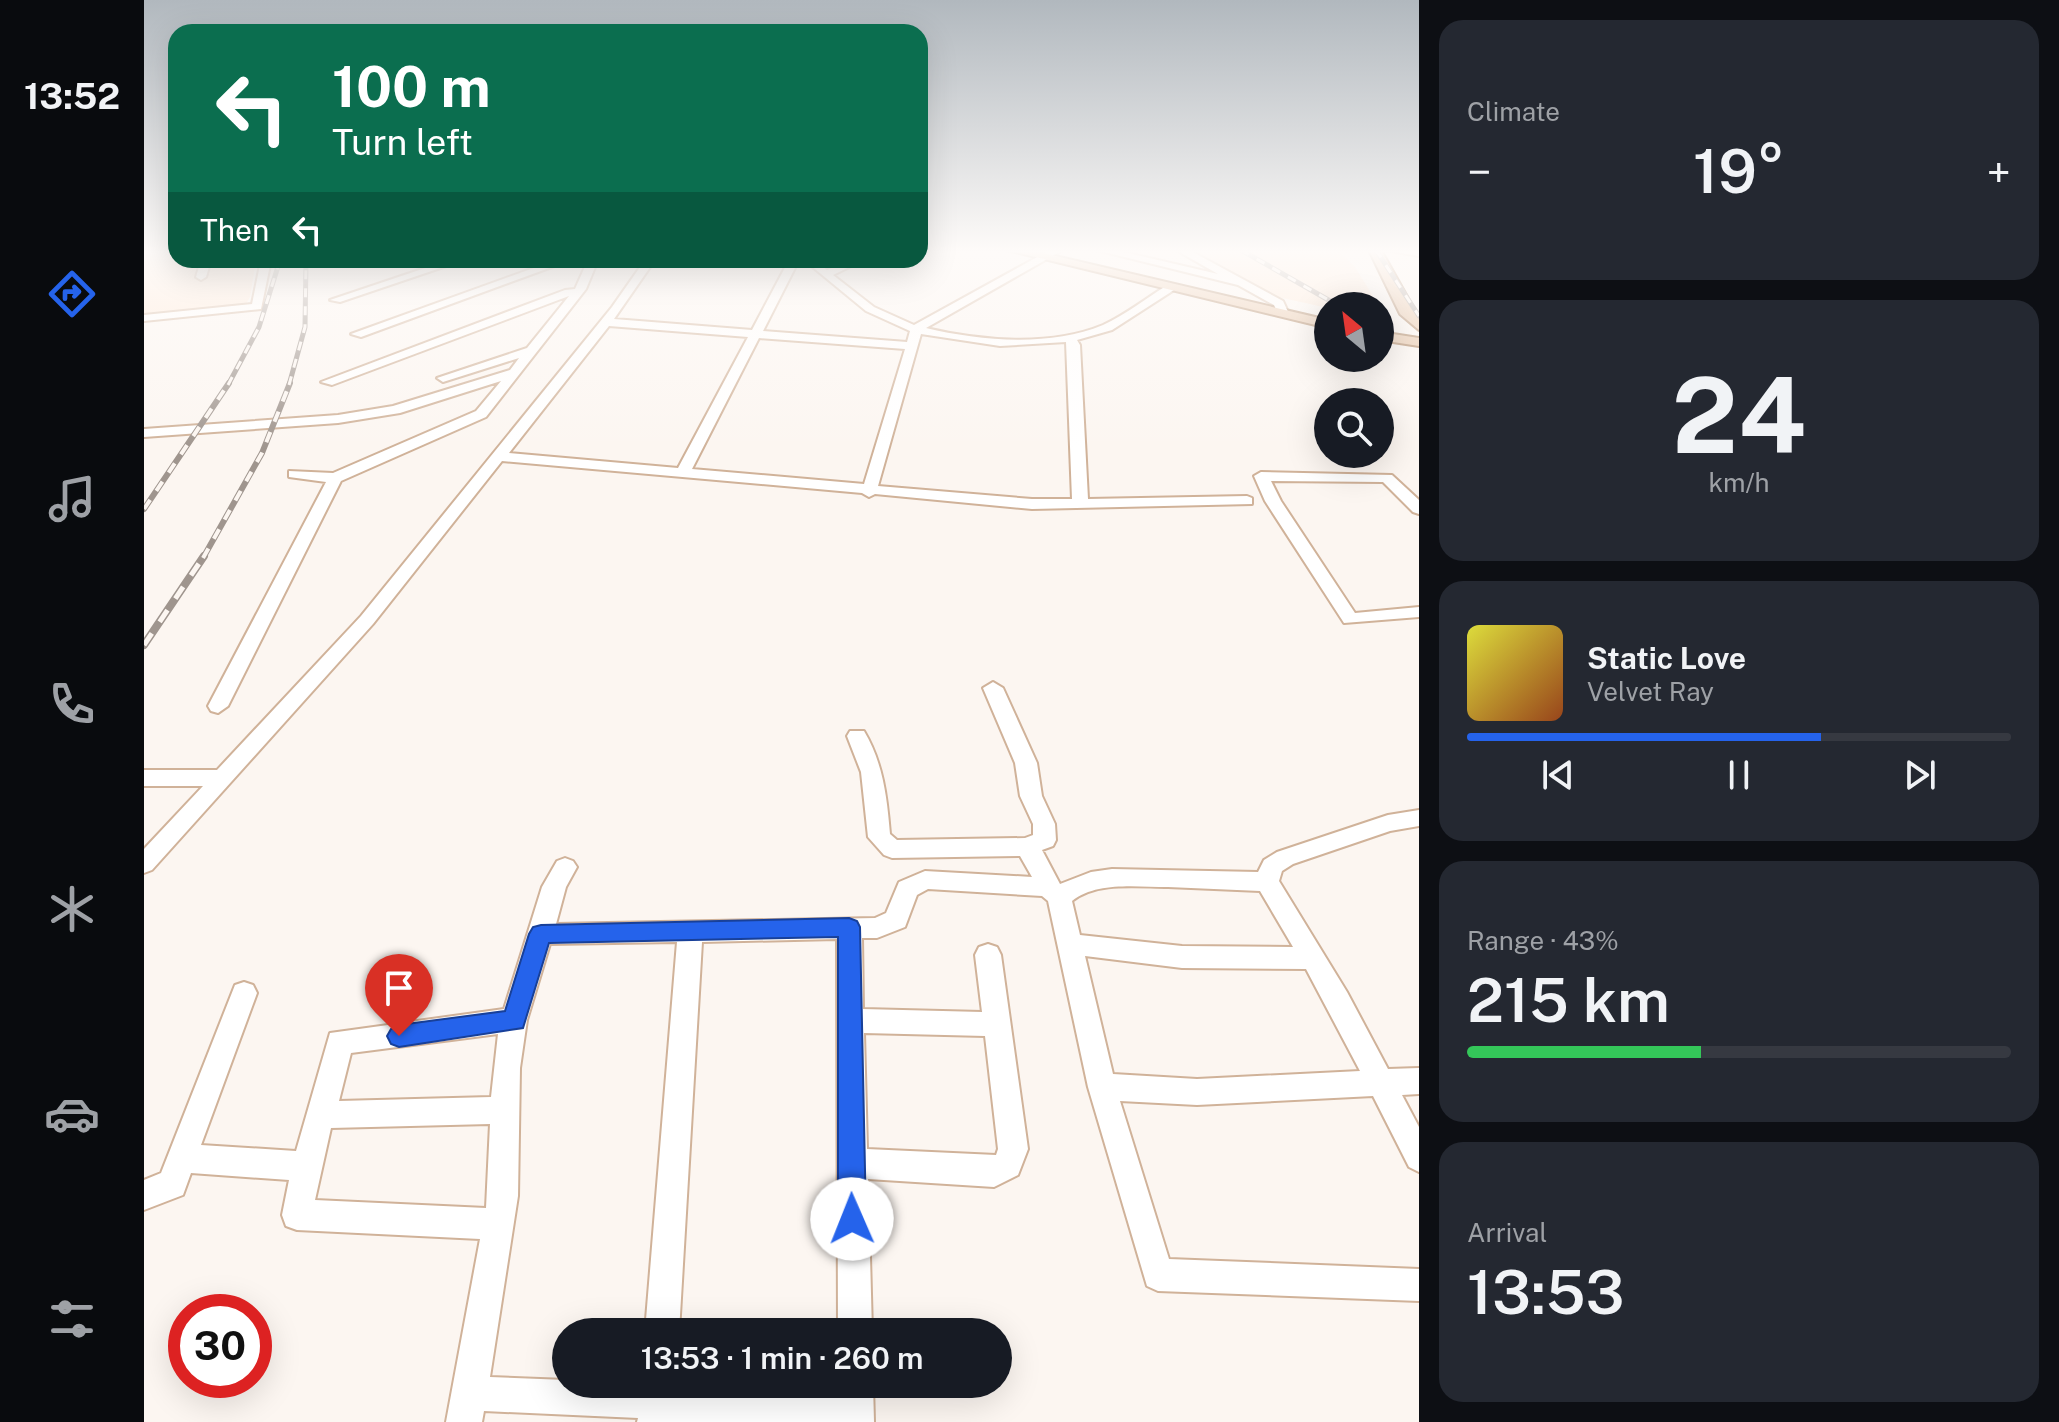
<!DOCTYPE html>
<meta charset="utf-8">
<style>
:root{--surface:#171b24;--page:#242831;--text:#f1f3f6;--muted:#9ea1a6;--line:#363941;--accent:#2563eb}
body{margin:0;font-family:"Public Sans",sans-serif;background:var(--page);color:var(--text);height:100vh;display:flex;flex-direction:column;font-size:30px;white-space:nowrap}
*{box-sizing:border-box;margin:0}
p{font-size:26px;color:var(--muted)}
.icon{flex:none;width:44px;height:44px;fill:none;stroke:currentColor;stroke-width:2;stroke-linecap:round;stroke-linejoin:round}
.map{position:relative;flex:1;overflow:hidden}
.panel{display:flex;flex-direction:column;gap:20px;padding:20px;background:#0d0f14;width:640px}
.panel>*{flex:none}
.top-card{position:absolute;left:24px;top:24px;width:760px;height:244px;border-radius:24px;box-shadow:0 8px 32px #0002;background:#0b6e4f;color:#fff;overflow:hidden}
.needle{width:52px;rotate:331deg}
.controls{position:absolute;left:1170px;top:292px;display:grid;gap:16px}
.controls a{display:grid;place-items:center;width:80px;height:80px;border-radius:50%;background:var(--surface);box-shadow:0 8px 32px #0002;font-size:40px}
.speed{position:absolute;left:24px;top:1294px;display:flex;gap:16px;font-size:40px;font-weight:700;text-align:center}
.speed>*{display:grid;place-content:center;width:104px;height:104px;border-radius:50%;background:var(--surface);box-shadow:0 8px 32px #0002;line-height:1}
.speed .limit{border:12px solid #d22;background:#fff;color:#111}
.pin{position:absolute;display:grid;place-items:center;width:68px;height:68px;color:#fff;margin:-82px -34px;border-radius:50% 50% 50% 0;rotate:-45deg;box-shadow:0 0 8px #0007}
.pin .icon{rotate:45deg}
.me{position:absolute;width:88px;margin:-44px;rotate:359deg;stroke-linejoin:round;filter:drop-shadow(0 0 6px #0008)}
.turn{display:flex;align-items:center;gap:28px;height:168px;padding:0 32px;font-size:36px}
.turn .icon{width:104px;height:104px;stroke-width:2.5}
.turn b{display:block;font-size:56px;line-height:68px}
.then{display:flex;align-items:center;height:76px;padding:0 32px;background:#0003;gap:16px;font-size:30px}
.big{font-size:60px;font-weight:600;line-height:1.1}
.panel .tile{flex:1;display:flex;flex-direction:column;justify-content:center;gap:12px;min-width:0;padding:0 28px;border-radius:24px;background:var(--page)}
.panel .dial{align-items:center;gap:0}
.dial b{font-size:104px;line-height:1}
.song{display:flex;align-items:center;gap:24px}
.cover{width:96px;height:96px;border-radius:12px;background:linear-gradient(135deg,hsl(60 70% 55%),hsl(20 70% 35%))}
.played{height:8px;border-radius:4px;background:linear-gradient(90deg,var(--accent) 65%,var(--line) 65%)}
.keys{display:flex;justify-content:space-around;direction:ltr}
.heat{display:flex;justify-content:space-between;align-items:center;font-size:44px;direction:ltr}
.charge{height:12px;border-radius:6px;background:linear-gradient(90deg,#34c759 43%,var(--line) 0)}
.trip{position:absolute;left:408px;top:1318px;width:460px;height:80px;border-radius:40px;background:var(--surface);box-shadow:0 8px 32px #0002;font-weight:600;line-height:80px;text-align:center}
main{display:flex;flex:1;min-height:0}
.menu{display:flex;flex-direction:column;width:144px;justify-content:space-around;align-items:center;background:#090b0e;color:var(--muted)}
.menu .icon{width:56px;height:56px}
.menu .selected{color:var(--accent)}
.menu b{font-size:36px;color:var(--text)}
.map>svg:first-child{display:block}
.built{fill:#ffe8d5}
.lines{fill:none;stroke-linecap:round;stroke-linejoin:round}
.minor-casing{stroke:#d0b299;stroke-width:4}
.major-casing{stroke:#a3754c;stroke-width:4}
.minor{fill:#fff;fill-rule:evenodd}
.major{fill:#e5bf9d;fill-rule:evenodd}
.rail-far2-casing{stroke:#9f958e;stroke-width:5}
.rail-far1-casing{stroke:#9f958e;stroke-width:6}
.rail-casing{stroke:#9f958e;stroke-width:8}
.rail-far2{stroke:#fcf6f1;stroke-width:3;stroke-dasharray:9;stroke-linecap:butt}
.rail-far1{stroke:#fcf6f1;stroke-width:4;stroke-dasharray:11;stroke-linecap:butt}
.rail{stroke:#fcf6f1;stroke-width:5;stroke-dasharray:14;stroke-linecap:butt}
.route{fill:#2563eb;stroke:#184099;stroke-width:2}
</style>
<main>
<nav class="menu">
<b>13:52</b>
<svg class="icon selected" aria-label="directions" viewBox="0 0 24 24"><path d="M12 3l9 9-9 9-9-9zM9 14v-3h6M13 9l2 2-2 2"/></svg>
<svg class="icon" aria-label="music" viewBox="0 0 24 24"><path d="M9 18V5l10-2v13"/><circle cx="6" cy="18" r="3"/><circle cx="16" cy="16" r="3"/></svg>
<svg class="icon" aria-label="phone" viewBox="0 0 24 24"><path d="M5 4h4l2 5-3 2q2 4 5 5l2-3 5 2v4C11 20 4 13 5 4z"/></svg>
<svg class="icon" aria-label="climate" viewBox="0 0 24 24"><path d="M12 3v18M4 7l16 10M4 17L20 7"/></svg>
<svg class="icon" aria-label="car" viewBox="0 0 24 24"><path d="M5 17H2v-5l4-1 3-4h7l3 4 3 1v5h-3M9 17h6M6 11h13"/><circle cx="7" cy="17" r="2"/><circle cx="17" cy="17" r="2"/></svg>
<svg class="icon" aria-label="filters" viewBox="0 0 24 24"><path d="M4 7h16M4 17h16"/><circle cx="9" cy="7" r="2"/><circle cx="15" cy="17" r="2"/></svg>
</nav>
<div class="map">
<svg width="1275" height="1422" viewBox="0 0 1275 1422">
<rect width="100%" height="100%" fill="#fcf6f1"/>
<!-- built -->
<path class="built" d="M0,250H32V260H112L106,297L102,304L0,315Z
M1045,250H1193L1211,267L1235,306L1184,308L1125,295Z"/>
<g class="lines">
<!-- minor casing -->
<g class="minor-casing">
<path id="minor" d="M906,250H919L782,328C837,341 906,347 959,325C981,315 1001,299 1022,286H1030V290L968,330L933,340L936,345L944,499L1103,496L1108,498V504L888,509L731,494L725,497L718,493L358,461L229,624L8,870L0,873V849L59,786H0V770H73L217,616L468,307L501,260H511L470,319L608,330L645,260H655L619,331L763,342L766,331L722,311L660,260H671L683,270L706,260H720L689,275L730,307L770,325ZM465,326L604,337L534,468L365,453ZM777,334L856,346L922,342L928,499H888L734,486ZM615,338L761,349L720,484L548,469Z
M952,250H971L1074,274L1032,250H1045L1139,301L1145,314L1135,316L1130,305L1094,285Z
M1241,250H1275V256Z
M57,260H67L62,277L57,280L52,277Z
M117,260H127L117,309L0,321V315L108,304Z
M305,260H320L196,302L186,300Z
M412,260H427L217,337L207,334Z
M444,260H454L442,289L342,417L197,481L84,706L74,713L67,711L64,706L182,482L145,477V471L189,473L332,411L357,381L256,413L194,423L0,437V429L194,415L249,406L366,370L375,358L299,382L293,378L383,348L425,296L188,385L177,382L421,290L431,289Z
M1117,472L1248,475L1275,500V514L1269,512L1239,482L1127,481L1137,501L1211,613L1275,607V617L1200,623L1121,501L1110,476Z
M849,682L859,688L893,763L898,796L911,824L912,840L909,846L898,850L916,884L947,872L968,869L1114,872L1120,860L1133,852L1244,815L1275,810V826L1246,831L1149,864L1138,871L1135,881L1203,992L1244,1069L1275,1068V1094L1258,1095L1275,1127V1172L1265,1167L1229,1096L1053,1105L976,1101L1025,1259L1275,1269V1301L1014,1291L1003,1286L944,1087L904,901L898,896L784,889L773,895L761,927L733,938H718L719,1009L838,1012L831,955L835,947L844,944L853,947L857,955L884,1149L874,1175L850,1187L724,1179L728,1332H694L693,939L558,942L535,1332H501L533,942L406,944L383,1020L376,1068L374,1196L346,1377L422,1380V1384H531L695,1393V1384H729L730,1422H493L494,1418L340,1411L338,1422H302L336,1239L153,1230L142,1226L138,1215L145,1180L47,1173L39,1195L0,1210V1180L17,1173L91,985L100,982L109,985L113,993L57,1145L152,1151L186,1033L360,1009L398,887L413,861L421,858L429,861L433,867L422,887L412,924L731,918L742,913L755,882L781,871L888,877L876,856L748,858L740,855L724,837L717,772L703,736L706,731H720C739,763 743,797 746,834L753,840L881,838L889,835V824L876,796L871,763L839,688ZM1024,887L1116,891L1149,947L1038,946L936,935L928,901C953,881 993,887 1024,887ZM941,956L1038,968L1162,969L1216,1071L1053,1079L969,1074ZM720,1033L841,1036L854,1149L852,1155L723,1149ZM354,1034L347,1097L195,1101L207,1053ZM346,1124L342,1208L171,1200L187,1128Z"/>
</g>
<!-- major casing -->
<g class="major-casing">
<path id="major" d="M863,250H886L1184,320V328Z
M1225,250H1237L1275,318V330L1256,314Z
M1236,332L1275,338V346L1236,340Z"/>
</g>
<!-- minor -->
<use href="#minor" class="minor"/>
<!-- major -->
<use href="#major" class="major"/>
<!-- rail-far2 casing -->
<g class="rail-far2-casing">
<path id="rail-far2" d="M1097,250L1195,306
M1232,250L1275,316
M84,385L115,327L136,260
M145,385L161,327L162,260"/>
</g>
<!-- rail-far1 casing -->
<g class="rail-far1-casing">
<path id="rail-far1" d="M0,509L85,383
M59,558L118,453L146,383"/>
</g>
<!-- rail casing -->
<g class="rail-casing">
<path id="rail" d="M0,645L60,556"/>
</g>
<!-- rail-far2 -->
<use href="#rail-far2" class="rail-far2"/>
<!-- rail-far1 -->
<use href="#rail-far1" class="rail-far1"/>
<!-- rail -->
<use href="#rail" class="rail"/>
</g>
<!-- sky -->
<linearGradient id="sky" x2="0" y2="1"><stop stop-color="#b1b8be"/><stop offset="0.56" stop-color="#fefbf9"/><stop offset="1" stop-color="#fefbf9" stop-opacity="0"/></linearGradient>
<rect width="1275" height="449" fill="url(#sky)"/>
<!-- route -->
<path class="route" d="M705,918L713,921L716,927L722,1219L718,1229L708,1233L698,1229L694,1219V937L405,943L379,1028L255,1047L247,1044L243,1036L247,1029L255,1025L361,1011L385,934L389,927L397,925Z"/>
</svg>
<div class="controls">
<a><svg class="needle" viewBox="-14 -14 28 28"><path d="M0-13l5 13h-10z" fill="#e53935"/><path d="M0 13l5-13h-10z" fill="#9ea1a6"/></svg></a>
<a><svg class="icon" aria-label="search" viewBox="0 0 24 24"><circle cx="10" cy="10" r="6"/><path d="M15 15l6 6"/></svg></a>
</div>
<div class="speed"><div class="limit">30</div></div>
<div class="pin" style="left:255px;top:1036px;background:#d93025"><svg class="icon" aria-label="arrive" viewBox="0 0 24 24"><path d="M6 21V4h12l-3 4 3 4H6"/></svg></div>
<svg class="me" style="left:708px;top:1219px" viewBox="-20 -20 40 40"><circle r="19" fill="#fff"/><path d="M0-13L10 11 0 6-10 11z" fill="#2563eb"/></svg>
<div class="trip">13:53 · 1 min · 260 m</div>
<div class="top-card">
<div class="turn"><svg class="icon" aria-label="left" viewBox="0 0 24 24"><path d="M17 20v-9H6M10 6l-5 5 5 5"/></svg><div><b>100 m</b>Turn left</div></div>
<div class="then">Then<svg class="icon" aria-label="left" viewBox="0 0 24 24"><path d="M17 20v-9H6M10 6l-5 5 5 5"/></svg></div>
</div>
</div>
<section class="panel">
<div class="tile"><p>Climate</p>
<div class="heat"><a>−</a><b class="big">19°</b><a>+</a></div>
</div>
<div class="tile dial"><b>24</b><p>km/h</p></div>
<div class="tile">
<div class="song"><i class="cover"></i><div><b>Static Love</b><p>Velvet Ray</p></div></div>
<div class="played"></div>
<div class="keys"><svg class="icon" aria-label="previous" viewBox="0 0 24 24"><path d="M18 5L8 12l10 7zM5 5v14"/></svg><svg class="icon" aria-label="pause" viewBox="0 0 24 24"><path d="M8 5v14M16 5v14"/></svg><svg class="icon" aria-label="next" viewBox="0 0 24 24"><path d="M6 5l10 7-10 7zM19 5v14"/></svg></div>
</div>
<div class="tile"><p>Range · 43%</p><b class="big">215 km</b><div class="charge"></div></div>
<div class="tile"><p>Arrival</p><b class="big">13:53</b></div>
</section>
</main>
